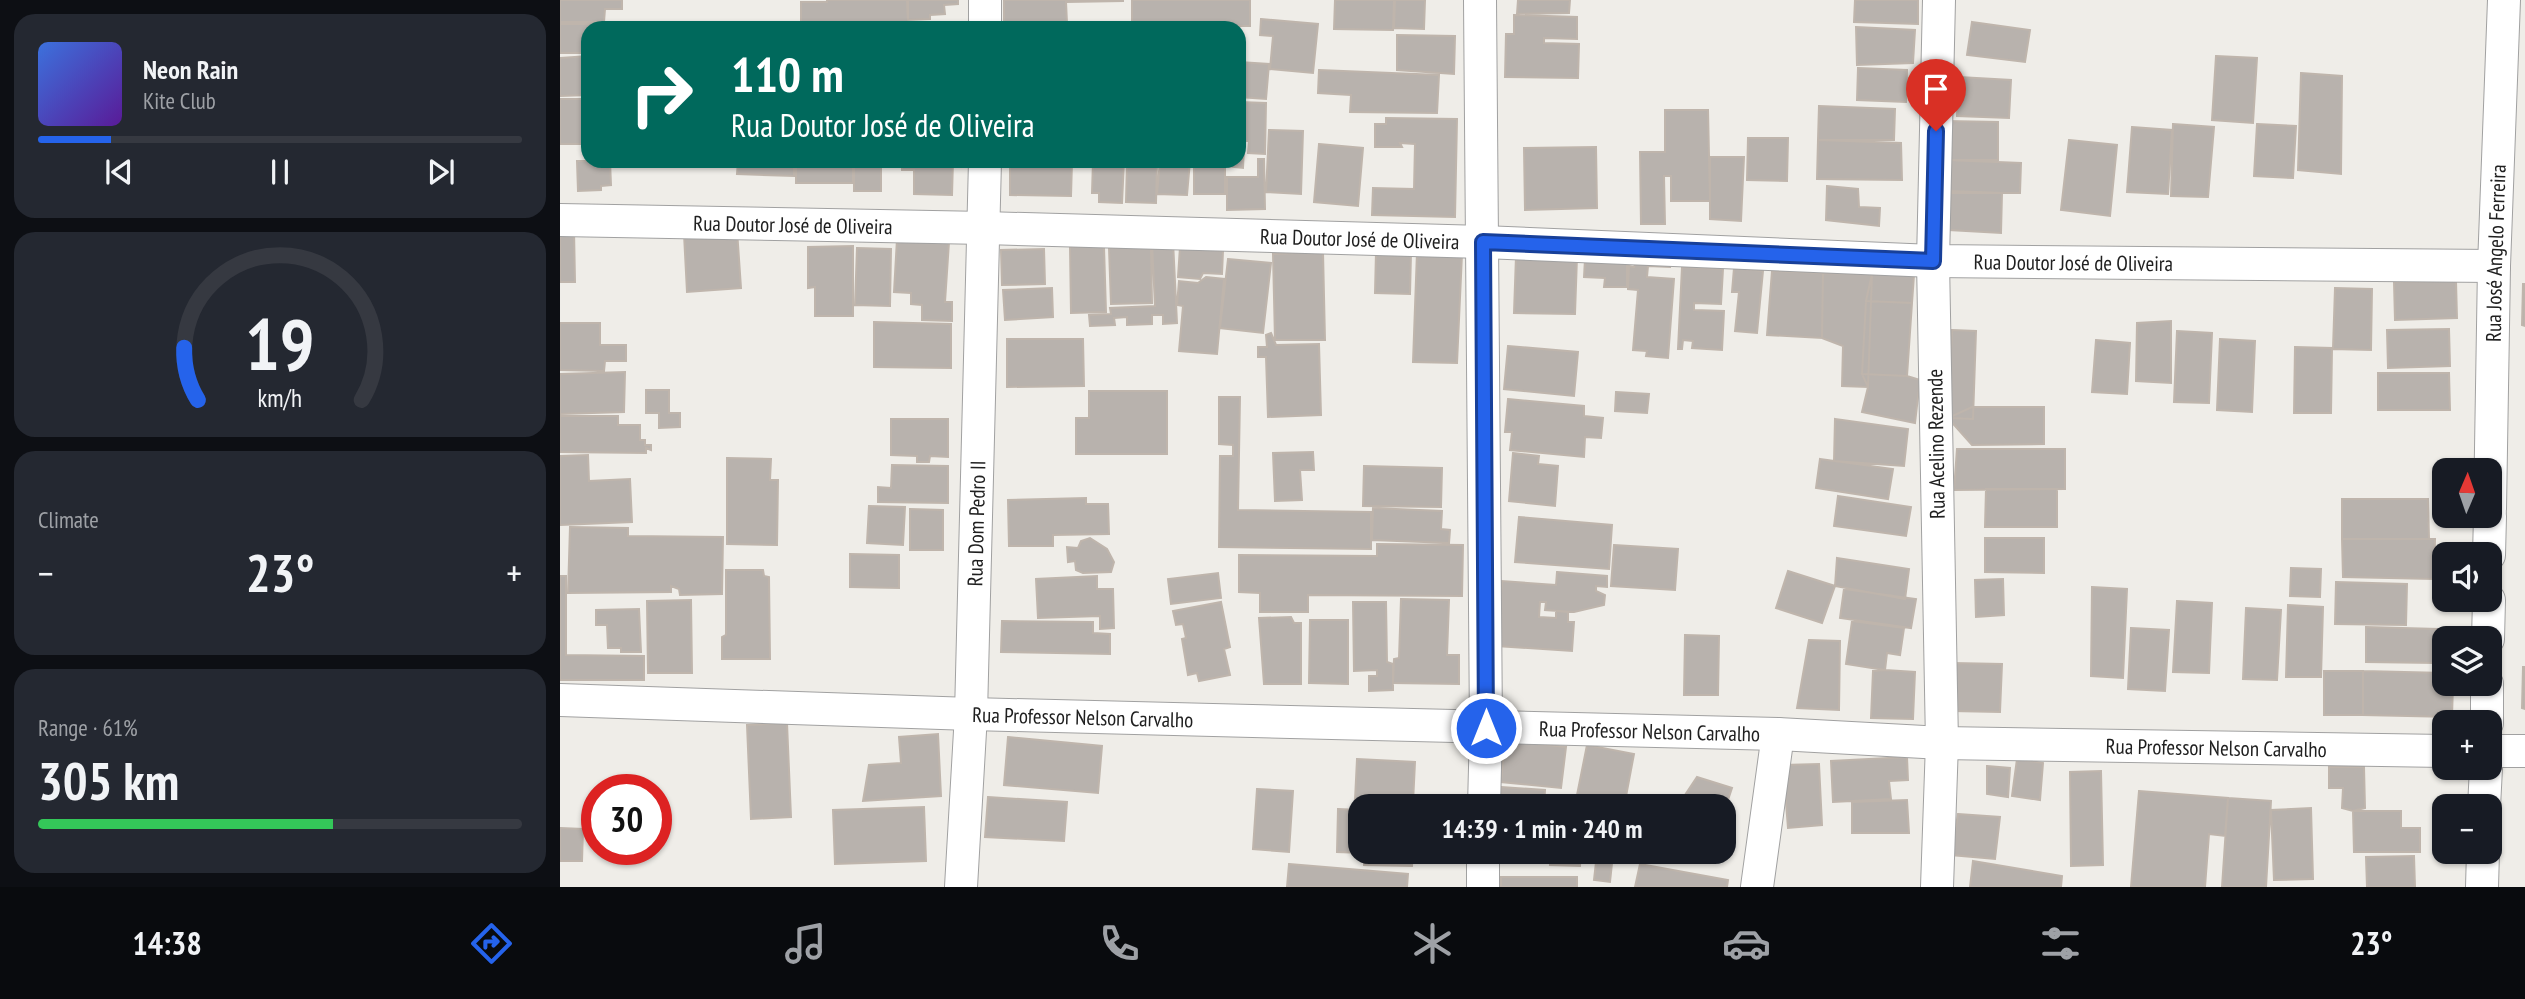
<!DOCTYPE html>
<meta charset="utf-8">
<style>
:root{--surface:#171b24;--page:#242831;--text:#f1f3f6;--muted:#9ea1a6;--line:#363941;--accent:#2563eb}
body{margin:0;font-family:"PT Sans Narrow",sans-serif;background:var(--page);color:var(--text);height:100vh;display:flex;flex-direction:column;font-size:26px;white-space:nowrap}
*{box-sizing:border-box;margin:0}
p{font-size:23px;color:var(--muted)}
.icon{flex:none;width:38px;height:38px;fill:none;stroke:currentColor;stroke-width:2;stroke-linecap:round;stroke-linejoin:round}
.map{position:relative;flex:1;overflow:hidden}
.drawer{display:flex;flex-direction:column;gap:14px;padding:14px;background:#0d0f14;width:560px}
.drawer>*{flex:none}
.hud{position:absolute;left:21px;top:21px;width:665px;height:147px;border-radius:21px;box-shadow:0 2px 5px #0004;background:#00695c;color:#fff;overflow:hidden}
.needle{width:46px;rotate:2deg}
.controls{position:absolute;left:1872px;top:458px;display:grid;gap:14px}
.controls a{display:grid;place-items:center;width:70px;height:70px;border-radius:14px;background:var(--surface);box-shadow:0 2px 5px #0004;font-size:35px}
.speed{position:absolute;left:21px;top:774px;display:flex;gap:14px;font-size:35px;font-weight:700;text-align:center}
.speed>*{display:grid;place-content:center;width:91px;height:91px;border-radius:50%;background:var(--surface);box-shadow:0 2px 5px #0004;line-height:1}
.speed .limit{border:10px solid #d22;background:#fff;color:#111}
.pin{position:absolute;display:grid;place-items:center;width:60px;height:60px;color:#fff;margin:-72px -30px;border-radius:50% 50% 50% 0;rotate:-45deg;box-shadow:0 0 7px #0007}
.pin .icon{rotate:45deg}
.me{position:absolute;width:77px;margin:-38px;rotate:0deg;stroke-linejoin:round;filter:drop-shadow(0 0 5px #0008)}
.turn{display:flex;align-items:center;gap:24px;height:147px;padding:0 35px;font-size:32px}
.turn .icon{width:91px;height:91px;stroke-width:2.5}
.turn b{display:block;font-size:49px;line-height:60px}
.big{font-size:52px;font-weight:700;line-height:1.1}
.drawer .card{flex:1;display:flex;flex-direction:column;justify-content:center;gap:10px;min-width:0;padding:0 24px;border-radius:21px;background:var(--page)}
.drawer .dial{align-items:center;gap:0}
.dial svg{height:182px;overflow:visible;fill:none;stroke:var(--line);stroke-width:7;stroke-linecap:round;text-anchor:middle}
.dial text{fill:var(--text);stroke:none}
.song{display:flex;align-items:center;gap:21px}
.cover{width:84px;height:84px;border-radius:10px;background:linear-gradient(135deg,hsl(220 70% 55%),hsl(270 70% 35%))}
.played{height:7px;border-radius:4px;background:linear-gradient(90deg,var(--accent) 15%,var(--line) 15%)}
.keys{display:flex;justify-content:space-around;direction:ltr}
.heat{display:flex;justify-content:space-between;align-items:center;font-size:38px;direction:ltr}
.charge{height:10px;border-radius:5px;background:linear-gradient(90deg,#34c759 61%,var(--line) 0)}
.trip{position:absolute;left:788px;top:794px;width:388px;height:70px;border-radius:21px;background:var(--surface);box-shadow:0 2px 5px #0004;font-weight:700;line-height:70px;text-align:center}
.dock{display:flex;height:112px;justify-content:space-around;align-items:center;background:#090b0e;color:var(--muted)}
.dock .icon{width:49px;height:49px}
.dock .active{color:var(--accent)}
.dock b{font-size:32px;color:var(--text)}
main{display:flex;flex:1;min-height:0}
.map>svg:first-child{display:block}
.building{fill:#b8b2ad;stroke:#bfb5ac;stroke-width:2}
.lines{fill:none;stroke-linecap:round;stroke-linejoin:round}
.minor-casing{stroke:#a1a1a1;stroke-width:34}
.minor{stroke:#fff;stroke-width:32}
.route-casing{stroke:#184099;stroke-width:18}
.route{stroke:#2563eb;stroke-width:12}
.labels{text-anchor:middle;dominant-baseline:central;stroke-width:7;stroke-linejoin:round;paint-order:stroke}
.street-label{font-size:21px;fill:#202020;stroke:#fff}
</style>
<main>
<section class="drawer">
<div class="card">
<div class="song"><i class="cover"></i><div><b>Neon Rain</b><p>Kite Club</p></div></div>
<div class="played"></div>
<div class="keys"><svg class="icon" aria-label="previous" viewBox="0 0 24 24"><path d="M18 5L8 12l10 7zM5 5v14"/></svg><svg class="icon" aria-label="pause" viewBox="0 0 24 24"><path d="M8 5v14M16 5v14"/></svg><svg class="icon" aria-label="next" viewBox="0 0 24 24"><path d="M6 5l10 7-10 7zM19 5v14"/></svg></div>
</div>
<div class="card dial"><svg viewBox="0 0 100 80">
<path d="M14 69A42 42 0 1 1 86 69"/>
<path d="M14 69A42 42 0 0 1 8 46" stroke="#2563eb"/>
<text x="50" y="56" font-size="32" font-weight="700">19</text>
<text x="50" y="72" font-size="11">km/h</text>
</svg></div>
<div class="card"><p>Climate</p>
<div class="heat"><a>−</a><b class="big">23°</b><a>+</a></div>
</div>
<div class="card"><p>Range · 61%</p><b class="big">305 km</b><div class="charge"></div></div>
</section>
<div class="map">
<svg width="1965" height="887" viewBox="0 0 1965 887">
<rect width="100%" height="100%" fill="#efede8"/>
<!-- building -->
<path class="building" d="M0,0H62V9H45L44,22H0Z
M267,0H347L348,23L241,25V2H267Z
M348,0H398V4L384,5L385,14L370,15V19L348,20Z
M444,0H563V1L506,2L507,23L444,24Z
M572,0H690V26H674V28H572Z
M775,0H834L833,30L774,29Z
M835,0H865L864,29L834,28Z
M958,0H1010L1009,13L957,14Z
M1295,0H1358V24L1294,22Z
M954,15L1017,17V39L984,38V43L1019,44L1018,78L945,77L946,34H954Z
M701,19L758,24L753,73L710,69L713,36L700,35Z
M1412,22L1470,30L1465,62L1407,55Z
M0,24H48V28H28V53H0Z
M342,24L393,25V28H342Z
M1296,27L1355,30L1353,63L1297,65Z
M837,35L895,36L894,74L837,70Z
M28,56V95L0,96V58Z
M1656,56L1697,58L1693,123L1652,120Z
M679,62L709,64L706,99L679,97Z
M1298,68L1347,70L1346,102L1297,100Z
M759,70L879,75L877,113L790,112L791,95L758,93Z
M1741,73L1782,76L1781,174L1738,170Z
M1399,77L1451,80L1449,118L1397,116Z
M0,99H28V144H0Z
M679,102L706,103L705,154L688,153L689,141H679Z
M1259,106L1335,109L1334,140H1258Z
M1105,110H1148L1150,201H1111V176H1104L1105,224H1081L1080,152H1105Z
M826,118L897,119L895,217L812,215L813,188L854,189L855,144L840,143L842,147H815V124H826Z
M1386,121L1438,122V160H1386Z
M1613,124L1654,127L1648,197L1611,196Z
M1697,124L1736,126L1733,178L1694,176Z
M1572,127L1612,130L1608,194L1567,192Z
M709,130L743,131L741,194L706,192Z
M1188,138H1228L1227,181L1187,180Z
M1258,140L1341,143L1342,180L1257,179Z
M1509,140L1557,145L1550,216L1501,210Z
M759,144L803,148L798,206L754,202Z
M1036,147L1037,208L965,210L964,148Z
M679,148H684L683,168L666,166V161H679Z
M1150,157H1184L1181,221L1150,219Z
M698,159H704L705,209L667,210V177H698Z
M1386,160L1461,163L1460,193H1385Z
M17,161H50L51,185L41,186V190L18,191Z
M178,161H234V176L177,174Z
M236,161H293V183H236Z
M294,161H321V191H294Z
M342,161H393L392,195L354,194V170H342Z
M463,161L512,162L511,196L450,195V163Z
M533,161H564L562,203L539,202V193H532Z
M567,161H597L596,203L566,202Z
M600,161H630L627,195L597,194Z
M634,161H665V194H634Z
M1267,186L1298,189L1299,207L1320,208L1319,226L1266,220Z
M1390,191L1442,193L1441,233L1389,230Z
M0,230H14L15,282H0Z
M177,230L181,288L127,292L124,234Z
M337,239L389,242L385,302H392V321L362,320V305L351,304V293L334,292Z
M613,241L617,323L603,324V315H592V324L567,325V317L554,318L555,325L530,326L529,315L551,314L550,308L595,306L592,242Z
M293,246V316H255V287L248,288V247Z
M510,247H544L546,312L511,313Z
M591,247L592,303L551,304L549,248Z
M620,247L663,251L662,274L643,273L640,279L618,277Z
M297,248L331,249L330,306L295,305Z
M484,249L485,284L442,285L441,250Z
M763,252L765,340H715L713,254Z
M816,252L851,253L850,294L815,293Z
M857,252L902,254L897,363L853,362Z
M956,256L1017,257L1015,314L954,313Z
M668,259L711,263L703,333L660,328Z
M1025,259L1067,260V287H1044L1045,278L1024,277Z
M1076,262L1110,264V267L1088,266L1087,277L1114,279L1108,358L1086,356L1087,351L1073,350L1078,290L1068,289L1069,266L1074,267Z
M1122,267L1163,269L1161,304L1134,303V310L1164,311L1162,350L1132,348L1133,341L1123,340L1122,349H1118Z
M1174,268L1203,271L1197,333L1175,331L1179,292H1172Z
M1212,271L1263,273L1262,338L1207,335Z
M1263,273L1312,274L1308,387L1282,386L1283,346L1262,338Z
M1312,274L1354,275L1352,303L1306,301Z
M646,277L664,279L657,354L619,351L623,306L617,305L619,281L638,283Z
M1896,281L1897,318L1835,320L1834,282Z
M1963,284H1965V326L1962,325Z
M492,288L493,317L445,320L443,290Z
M1775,288L1812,289L1811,350L1773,349Z
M1306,301L1352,303L1347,376L1302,374Z
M1611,321V383L1576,381L1577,323Z
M314,322L391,324V368L314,367Z
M0,323H40V345H66V361H45L44,371L0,370Z
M1889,329L1890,366L1828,368L1827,330Z
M1392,330L1416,331L1413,419L1388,418Z
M1617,331L1652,333L1649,403L1614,402Z
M711,333L716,345L759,344L761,415L708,417L706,357H698V347H707L706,335Z
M447,339H523L524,386L447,387Z
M1660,339L1695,341L1692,412L1657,410Z
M1536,340L1570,343L1567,394L1532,392Z
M948,346L1018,352L1014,396L944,389Z
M1735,347L1772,348L1771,413H1734Z
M65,372L64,412L0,414V374Z
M1818,373H1889L1890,410H1818Z
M1302,374L1347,376L1360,380L1355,423L1302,412L1308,387Z
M86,390H109V413H120V427L99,428V413H86Z
M529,391H607V454H516V418H529Z
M1056,392L1089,394L1087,413L1055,411Z
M659,397H680L678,510L811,512V549L659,547L660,456H673V445L659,444Z
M948,399L1024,406V416L1043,418L1041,438L1025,437L1024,457L950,450L952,432H945Z
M1412,407H1484V444L1412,445L1388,418Z
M0,416H58V425H80V440H85V445H91V450L86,448V453L0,452Z
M331,419H388V457L370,456L369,462H357V456L331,455Z
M1275,419L1348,429L1344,466L1274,461Z
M1397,449H1505V489L1394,490Z
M753,452L754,470H740L742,500L715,501L713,453Z
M953,453L979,456L978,464L998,466L995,506L949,501Z
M28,455L29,481L70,479L72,522L0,525V456Z
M167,458L211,459L210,480H218L217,545L167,544Z
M1260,459L1333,469L1328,499L1256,488Z
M332,465L388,466V503L318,502V487L331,488Z
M804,466L882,468L881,507L803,506Z
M1426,489H1497V527H1425Z
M1278,496L1351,507L1346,536L1274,526Z
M526,498V504H548L549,534L493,535V546H449L448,500Z
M1782,499H1868L1869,539H1782Z
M309,506L345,507L343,545L307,543Z
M813,508L882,511L881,529L890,530L889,543L812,540Z
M350,509L383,510V550H350Z
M959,517L1052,525L1049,569L955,562Z
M10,527L68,528V536L163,537L162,594L120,595L119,589L111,586V592L8,593Z
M530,538L547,549L554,562L551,572L523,573L516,570L515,561L508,562L507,547L518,548L521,541Z
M1425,538H1484V573L1425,572Z
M1782,539H1875L1874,579L1783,577Z
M817,544L903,545L902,596L748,595V612H700V593L679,592V555L817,556Z
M1054,545L1118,549L1115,590L1051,586Z
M290,554L339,555V588L290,587Z
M1277,558L1349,569L1345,599L1275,586Z
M1731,568L1761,569L1760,597L1730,596Z
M166,570H203L204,576L209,577L210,659H162V637L166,635Z
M1228,571L1275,586L1262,623L1216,608Z
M997,572L1047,576V587L1036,586V591L1045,595L1044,605L1014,612L985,610L986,602H980L979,617L996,618V611L1008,612V622H1014L1012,651L937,646L942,581L996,585Z
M658,573L661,598L611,604L608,579Z
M0,576H6V655L84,656V680H0Z
M537,576V589H553L554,628L540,629V616L478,618L476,579Z
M1443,579L1444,615L1416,617L1415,580Z
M1776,582L1847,584L1846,625L1775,624Z
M1532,587L1567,589L1563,678L1531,676Z
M1284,589L1356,599L1351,628L1280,618Z
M841,599L889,600L887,655H899V684L833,683L834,659L839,658Z
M131,600L132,673H88L87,601Z
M1617,601L1652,603L1649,673L1613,672Z
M661,602L670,647L664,649L670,675L639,681L637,673L628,675L622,639L626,638L623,624L616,625L613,611Z
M793,602H826L827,662L833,664V690L809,691V676H817V670L794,671Z
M1728,605L1763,607L1761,677H1726Z
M1686,608L1721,610L1717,680L1683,679Z
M79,609L81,652H61V648H48L47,625H36V610Z
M731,617L734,623H741V684H704L699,618Z
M750,620H788V684L749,683Z
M442,621L533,622V633L550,634V654L441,652Z
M1292,621L1344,628L1340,655L1327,653L1325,670L1286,664Z
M1806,627L1878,629L1876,663L1806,662Z
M1571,628L1609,630L1605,691L1568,689Z
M1125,635L1159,636L1158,695H1124Z
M1249,640L1280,641L1279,710L1237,708Z
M1393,663L1442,664L1440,712L1392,711Z
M1963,667H1965V709L1962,708Z
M1325,670L1355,672L1353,719L1311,718L1313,671Z
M1764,671H1803V715H1764Z
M1803,671L1885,673V684H1893L1892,717L1803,715Z
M227,723L231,817L191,819L187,725Z
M378,734L381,796L303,801L309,765L341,763L339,737Z
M448,737L542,746L538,793L444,785Z
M945,741L1006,747L1001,788L941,782Z
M1027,745L1074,754L1064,807L1015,805Z
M1347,757L1348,780L1329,781L1331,799L1273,802L1271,761Z
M797,759L855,762L853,803L795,800Z
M1457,759L1483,763L1480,800L1452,796Z
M1259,764L1262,825L1228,828L1223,765Z
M1427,766L1450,768L1448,797L1427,794Z
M1769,767H1804L1805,808L1793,811L1782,808L1783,788H1769Z
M1541,771L1543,865L1511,866L1510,772Z
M1137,777L1172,788L1164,812V807H1117Z
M941,787L985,790L984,806L940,802Z
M697,789L733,791L729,852L693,849Z
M1579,791L1668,798L1665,836L1649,834L1645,887H1571Z
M428,797L507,802L504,841L425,837Z
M1668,798L1711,801L1706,887H1662Z
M1347,800L1349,833H1292V802Z
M364,807L366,861L275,864L273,810Z
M1751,808L1753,879L1714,880L1711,810Z
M778,809L800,810V852H866H853L852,866L804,865V853L777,852Z
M1793,811H1841V828H1860V852H1794Z
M1398,814L1440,817L1435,859L1391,855Z
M0,828L23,829L22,861H0Z
M991,852H1021L1020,866L990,865Z
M1037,853L1053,854L1050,882L1034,880Z
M1854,856L1855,887H1807L1806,857Z
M1413,861L1502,876L1501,887H1410Z
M729,864L848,874L847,887H727Z
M1080,864L1168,880L1167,887H1075Z
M941,877H1017V887H941Z"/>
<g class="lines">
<!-- minor casing -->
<g class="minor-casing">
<g id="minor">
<path d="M920,0L926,728L924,807"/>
<path d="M425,28V0"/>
<path id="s1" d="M0,220L425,228L923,242L1373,261L1934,266"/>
<path id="s2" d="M1930,509L1934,266L1944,0"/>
<path d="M1929,555L1930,516"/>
<path d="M1928,639L1929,600"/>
<path id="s3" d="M0,700L411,714L1218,734L1382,743L1885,751"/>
<path d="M1927,723V684"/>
<path d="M1930,751H1965"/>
<path d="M1924,807L1926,768"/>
<path id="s4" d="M401,887L411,714L425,161"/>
<path d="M923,887V852"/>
<path d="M1197,887L1218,734"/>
<path d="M1377,887L1382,743L1373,261L1379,0"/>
<path d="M1922,887L1923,852"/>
</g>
</g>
<!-- minor -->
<use href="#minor" class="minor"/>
</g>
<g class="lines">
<!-- route casing -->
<g class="route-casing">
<path id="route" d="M926,728L923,242L1373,261L1376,131"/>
</g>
<!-- route -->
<use href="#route" class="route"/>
</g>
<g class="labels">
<!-- street labels -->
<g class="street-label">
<text stroke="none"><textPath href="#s1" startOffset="233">Rua Doutor José de Oliveira</textPath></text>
<text stroke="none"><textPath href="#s1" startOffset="800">Rua Doutor José de Oliveira</textPath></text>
<text stroke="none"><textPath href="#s2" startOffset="256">Rua José Angelo Ferreira</textPath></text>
<text stroke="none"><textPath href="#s1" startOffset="1514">Rua Doutor José de Oliveira</textPath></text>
<text transform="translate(1376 444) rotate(-91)">Rua Acelino Rezende</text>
<text stroke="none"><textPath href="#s4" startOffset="364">Rua Dom Pedro II</textPath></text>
<text stroke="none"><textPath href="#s3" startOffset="523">Rua Professor Nelson Carvalho</textPath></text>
<text stroke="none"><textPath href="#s3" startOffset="1090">Rua Professor Nelson Carvalho</textPath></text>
<text stroke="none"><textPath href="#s3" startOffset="1657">Rua Professor Nelson Carvalho</textPath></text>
</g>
</g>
</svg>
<div class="controls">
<a><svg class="needle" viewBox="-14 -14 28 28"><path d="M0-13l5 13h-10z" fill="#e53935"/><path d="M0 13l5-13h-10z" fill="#9ea1a6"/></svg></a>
<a><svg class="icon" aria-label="sound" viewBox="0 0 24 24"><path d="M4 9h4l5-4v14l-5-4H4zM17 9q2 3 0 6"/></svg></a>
<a><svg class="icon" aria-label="layers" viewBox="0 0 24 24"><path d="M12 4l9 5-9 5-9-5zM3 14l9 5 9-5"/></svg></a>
<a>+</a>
<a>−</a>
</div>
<div class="speed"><div class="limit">30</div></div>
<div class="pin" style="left:1376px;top:131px;background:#d93025"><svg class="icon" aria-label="arrive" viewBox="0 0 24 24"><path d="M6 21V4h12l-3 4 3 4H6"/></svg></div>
<svg class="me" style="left:926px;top:728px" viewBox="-20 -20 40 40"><circle r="17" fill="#2563eb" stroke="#fff" stroke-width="3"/><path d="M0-11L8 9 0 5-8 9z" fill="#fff"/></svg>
<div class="trip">14:39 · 1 min · 240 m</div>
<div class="hud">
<div class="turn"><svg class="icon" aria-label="right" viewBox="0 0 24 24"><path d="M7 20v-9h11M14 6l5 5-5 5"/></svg><div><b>110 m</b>Rua Doutor José de Oliveira</div></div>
</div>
</div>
</main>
<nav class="dock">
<b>14:38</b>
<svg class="icon active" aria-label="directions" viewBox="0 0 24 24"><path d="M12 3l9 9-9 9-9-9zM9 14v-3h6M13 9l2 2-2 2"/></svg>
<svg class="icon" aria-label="music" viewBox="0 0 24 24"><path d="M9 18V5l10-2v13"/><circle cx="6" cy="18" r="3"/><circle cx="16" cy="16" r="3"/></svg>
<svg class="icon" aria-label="phone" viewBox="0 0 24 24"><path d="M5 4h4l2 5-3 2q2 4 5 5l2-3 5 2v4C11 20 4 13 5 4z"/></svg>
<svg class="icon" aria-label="climate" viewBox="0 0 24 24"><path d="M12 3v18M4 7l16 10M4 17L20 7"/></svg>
<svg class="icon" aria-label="car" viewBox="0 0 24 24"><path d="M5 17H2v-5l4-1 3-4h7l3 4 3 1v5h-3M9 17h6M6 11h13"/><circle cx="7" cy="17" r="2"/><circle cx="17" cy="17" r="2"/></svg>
<svg class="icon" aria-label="filters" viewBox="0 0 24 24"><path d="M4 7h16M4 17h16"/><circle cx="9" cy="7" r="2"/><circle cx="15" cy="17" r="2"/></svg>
<b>23°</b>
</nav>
